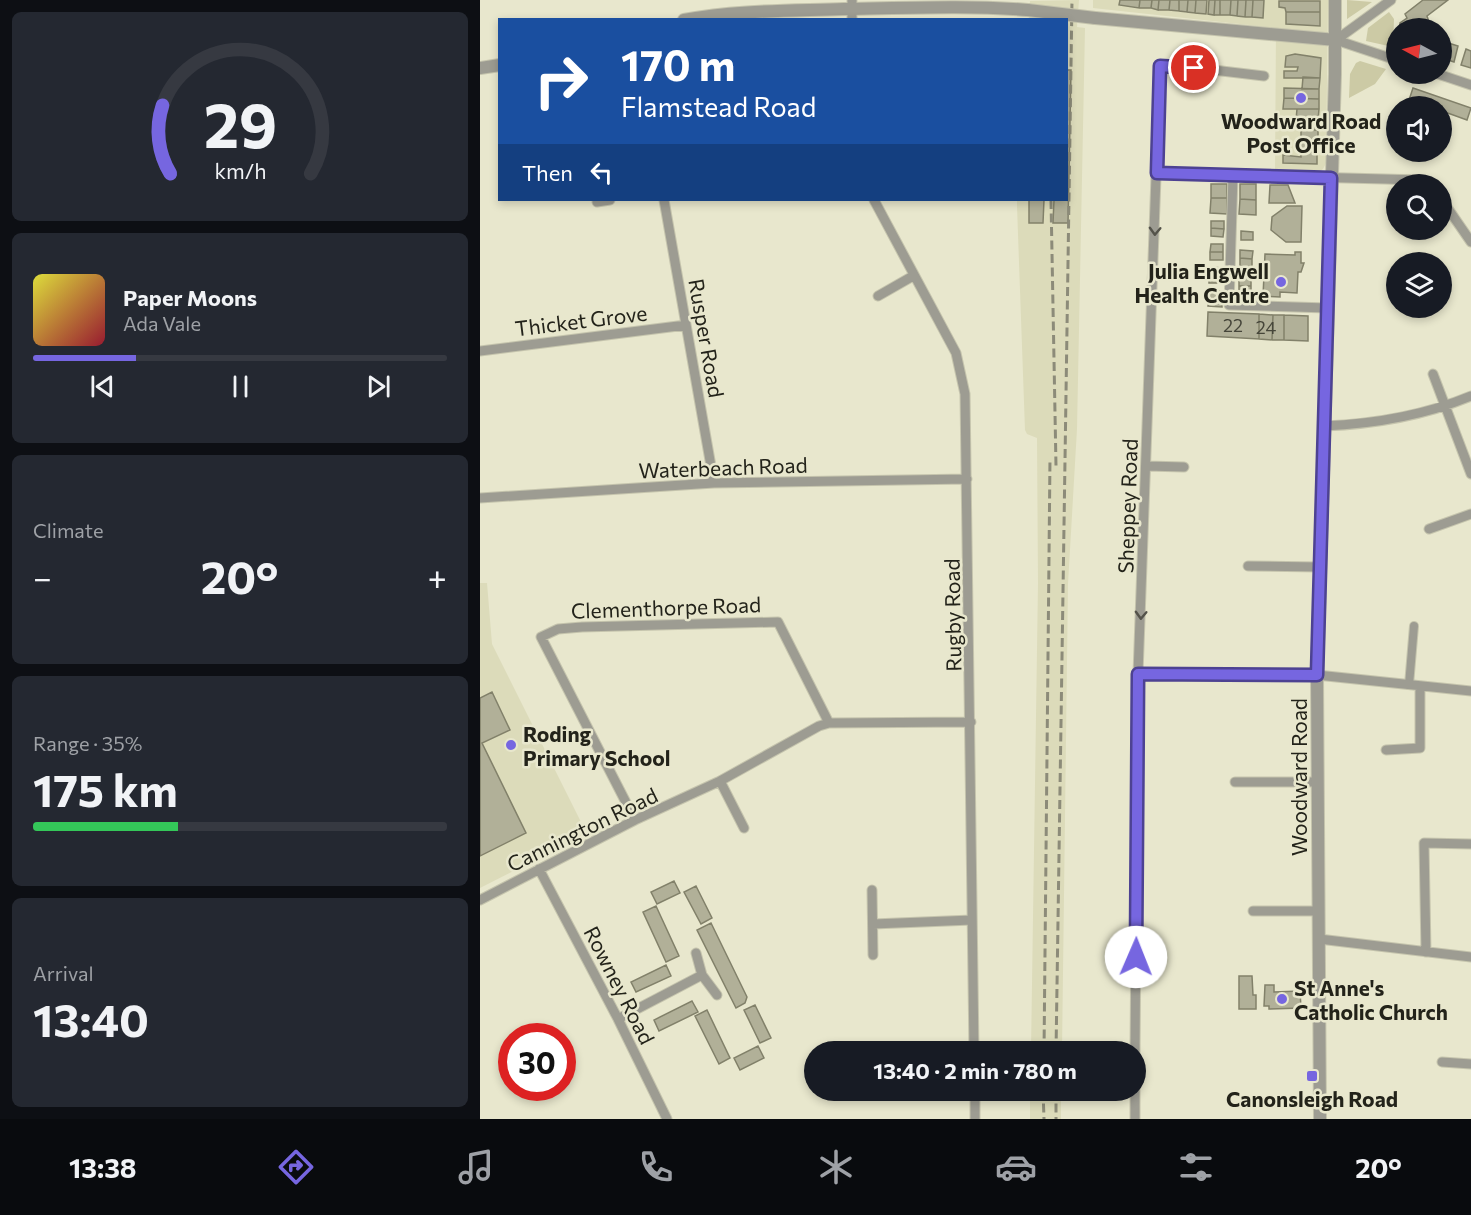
<!DOCTYPE html>
<meta charset="utf-8">
<style>
:root{--surface:#171b24;--page:#242831;--text:#f1f3f6;--muted:#9ea1a6;--line:#363941;--accent:#7666e0}
body{margin:0;font-family:Commissioner,sans-serif;background:var(--page);color:var(--text);height:100vh;display:flex;flex-direction:column;font-size:22px;white-space:nowrap}
*{box-sizing:border-box;margin:0}
p{font-size:20px;color:var(--muted)}
.icon{flex:none;width:33px;height:33px;fill:none;stroke:currentColor;stroke-width:2;stroke-linecap:round;stroke-linejoin:round}
.map{position:relative;flex:1;overflow:hidden}
.details{display:flex;flex-direction:column;gap:12px;padding:12px;background:#0d0f14;width:480px}
.details>*{flex:none}
.hud{position:absolute;left:18px;top:18px;width:570px;height:183px;border-radius:0px;box-shadow:0 3px 9px #0003;background:#1a4fa0;color:#fff;overflow:hidden}
.needle{width:39px;rotate:277deg}
.tools{position:absolute;left:906px;top:18px;display:grid;gap:12px}
.tools a{display:grid;place-items:center;width:66px;height:66px;border-radius:50%;background:var(--surface);box-shadow:0 3px 9px #0003;font-size:30px}
.speed{position:absolute;left:18px;top:1023px;display:flex;gap:12px;font-size:30px;font-weight:700;text-align:center}
.speed>*{display:grid;place-content:center;width:78px;height:78px;border-radius:50%;background:var(--surface);box-shadow:0 3px 9px #0003;line-height:1}
.speed .limit{border:9px solid #d22;background:#fff;color:#111}
.pin{position:absolute;display:grid;place-items:center;width:51px;height:51px;color:#fff;margin:-26px;border:3px solid #fff;border-radius:50%;box-shadow:0 2px 6px #0007}
.me{position:absolute;width:66px;margin:-33px;rotate:1deg;stroke-linejoin:round;filter:drop-shadow(0 0 4px #0008)}
.turn{display:flex;align-items:center;gap:21px;height:126px;padding:0 24px;font-size:27px}
.turn .icon{width:78px;height:78px;stroke-width:2.5}
.turn b{display:block;font-size:42px;line-height:51px}
.then{display:flex;align-items:center;height:57px;padding:0 24px;background:#0003;gap:12px;font-size:22px}
.big{font-size:45px;font-weight:700;line-height:1.1}
.details .widget{flex:1;display:flex;flex-direction:column;justify-content:center;gap:9px;min-width:0;padding:0 21px;border-radius:9px;background:var(--page)}
.details .dial{align-items:center;gap:0}
.dial svg{height:156px;overflow:visible;fill:none;stroke:var(--line);stroke-width:7;stroke-linecap:round;text-anchor:middle}
.dial text{fill:var(--text);stroke:none}
.song{display:flex;align-items:center;gap:18px}
.cover{width:72px;height:72px;border-radius:9px;background:linear-gradient(135deg,hsl(60 70% 55%),hsl(350 70% 35%))}
.played{height:6px;border-radius:3px;background:linear-gradient(90deg,var(--accent) 25%,var(--line) 25%)}
.keys{display:flex;justify-content:space-around;direction:ltr}
.heat{display:flex;justify-content:space-between;align-items:center;font-size:33px;direction:ltr}
.charge{height:9px;border-radius:4px;background:linear-gradient(90deg,#34c759 35%,var(--line) 0)}
.trip{position:absolute;left:324px;top:1041px;width:342px;height:60px;border-radius:30px;background:var(--surface);box-shadow:0 3px 9px #0003;font-weight:700;line-height:60px;text-align:center}
.tabs{display:flex;height:96px;justify-content:space-around;align-items:center;background:#090b0e;color:var(--muted)}
.tabs .icon{width:42px;height:42px}
.tabs .current{color:var(--accent)}
.tabs b{font-size:27px;color:var(--text)}
main{display:flex;flex:1;min-height:0}
.map>svg:first-child{display:block}
.built{fill:#dcdbba}
.green{fill:#cccaa5}
.building{fill:#b1b098;stroke:#82816a;stroke-width:1.5}
.lines{fill:none;stroke-linecap:round;stroke-linejoin:round}
.pedestrian-casing{stroke:#c5c4ad;stroke-width:10}
.minor-casing{stroke:#c5c4ad;stroke-width:11}
.tertiary-casing{stroke:#c5c4ad;stroke-width:14}
.pedestrian{stroke:#9d9c92;stroke-width:8}
.minor{stroke:#9d9c92;stroke-width:9}
.tertiary{stroke:#9d9c92;stroke-width:12}
.rail{stroke:#8c8b79;stroke-width:3;stroke-dasharray:9 4.5;stroke-linecap:butt}
.tertiary-bridge-casing{stroke:#c5c4ad;stroke-width:14;stroke-linecap:butt}
.tertiary-bridge{stroke:#9d9c92;stroke-width:12}
.oneway{stroke:#54534a}
.route-casing{stroke:#4d4292;stroke-width:15}
.route{stroke:#7666e0;stroke-width:10}
.poi-dot{fill:#7666e0;stroke:#e8e7cd;stroke-width:2}
.labels{text-anchor:middle;dominant-baseline:central;stroke-width:5;stroke-linejoin:round;paint-order:stroke}
.number-label{font-size:18px;fill:#46463a}
.poi-label{font-size:21px;font-weight:bold;fill:#23231a;stroke:#e8e7cd}
.street-label{font-size:21px;fill:#23231a;stroke:#e8e7cd}
</style>
<main>
<section class="details">
<div class="widget dial"><svg viewBox="0 0 100 80">
<path d="M14 69A42 42 0 1 1 86 69"/>
<path d="M14 69A42 42 0 0 1 10 34" stroke="#7666e0"/>
<text x="50" y="56" font-size="32" font-weight="700">29</text>
<text x="50" y="72" font-size="11">km/h</text>
</svg></div>
<div class="widget">
<div class="song"><i class="cover"></i><div><b>Paper Moons</b><p>Ada Vale</p></div></div>
<div class="played"></div>
<div class="keys"><svg class="icon" aria-label="previous" viewBox="0 0 24 24"><path d="M18 5L8 12l10 7zM5 5v14"/></svg><svg class="icon" aria-label="pause" viewBox="0 0 24 24"><path d="M8 5v14M16 5v14"/></svg><svg class="icon" aria-label="next" viewBox="0 0 24 24"><path d="M6 5l10 7-10 7zM19 5v14"/></svg></div>
</div>
<div class="widget"><p>Climate</p>
<div class="heat"><a>−</a><b class="big">20°</b><a>+</a></div>
</div>
<div class="widget"><p>Range · 35%</p><b class="big">175 km</b><div class="charge"></div></div>
<div class="widget"><p>Arrival</p><b class="big">13:40</b></div>
</section>
<div class="map">
<svg width="991" height="1119" viewBox="0 0 991 1119">
<rect width="100%" height="100%" fill="#e8e7cd"/>
<!-- built -->
<path class="built" d="M599,0L597,27L605,28L597,429L588,584L582,1051H551L558,583L557,438L547,434L545,430L537,206V200H586V20L549,19L550,1Z
M613,0H848L846,163L843,169L837,173L795,171L796,28L613,8Z
M0,583H7L12,644L107,834L0,888Z
M550,1091H581V1119H550Z"/>
<!-- green -->
<path class="green" d="M867,0L892,2L867,19Z
M909,12L914,19L913,47L886,41L888,28Z
M880,61L906,69L895,84L869,98L870,74L876,63Z"/>
<!-- building -->
<path class="building" d="M640,0H660L659,8L639,5Z
M660,0H672L671,8H659Z
M672,0H679L678,10L671,8Z
M679,0H690L689,10H678Z
M690,0H699V11L689,10Z
M699,0H708L707,12L699,11Z
M708,0H716L715,13L707,12Z
M716,0H727L726,14L715,13Z
M729,0H735L734,15L728,14Z
M735,0H740V15H734Z
M740,0H751L750,15H740Z
M751,0H758L757,16L750,15Z
M758,0H766L765,17L757,16Z
M766,0H773L772,17H765Z
M773,0H784L783,18L772,17Z
M943,0H968L947,16L951,28H920V23L927,18L925,14Z
M799,1H840V12H806L805,8L799,7Z
M806,12H840V26L806,24Z
M962,41L978,46L974,62L962,58Z
M986,49L991,51V68L981,65Z
M815,54L841,58L840,78H804V71H817L818,67H805L806,56Z
M586,70H591L588,223H573L574,200H586Z
M823,77L840,78L839,89H822Z
M804,88L839,89V99L804,98Z
M933,88L991,108L987,120L962,111V106H949L929,100Z
M804,98L839,99V109H803Z
M817,109H839L838,120H816Z
M821,120H838V130H821Z
M821,130H838V142H821Z
M821,142H838L837,152H821Z
M821,152H837V164L803,163V155L821,157Z
M731,184H747V198H731Z
M760,184H776V200L760,199Z
M790,185H808L815,203H789Z
M731,198H747V214L730,213Z
M760,199L776,200V215L759,214Z
M549,200H564L563,223H549Z
M807,206H822L821,242H806L791,230L792,217Z
M731,221H744V229L731,228Z
M731,228L744,229L743,237L731,236Z
M761,231L773,232V240H761Z
M731,244H743V252H730Z
M760,250L773,251L772,259L760,258Z
M730,252H743V260H730Z
M815,252H821V263H824L821,272H818L817,293L800,292V297L783,296L785,254L815,255Z
M760,258L772,259V267H760Z
M730,267L742,268V275L729,274Z
M729,274L742,275V283H729Z
M759,277H771V286H759Z
M759,286H771V294H759Z
M729,291H742V298H729Z
M729,298H742V307L728,306Z
M728,312L779,314V339L727,336Z
M779,314L793,315L792,340L779,339Z
M793,315H804V340H792Z
M804,315L828,316V341L804,340Z
M12,692L30,730L2,743L46,833L0,856V698Z
M194,881L200,893L177,904L171,892Z
M216,886L232,918L221,924L204,892Z
M176,906L199,956L186,962L163,912Z
M231,923L267,997L265,1003L256,1008L217,930Z
M186,965L191,976L156,992L151,982Z
M759,976H772L773,995H776V1009H759Z
M785,985H794V992L820,991L821,1008L789,1009V1006H784Z
M212,1001L218,1012L179,1031L174,1020Z
M275,1005L291,1038L280,1043L264,1010Z
M227,1010L250,1058L239,1064L215,1016Z
M278,1046L284,1058L260,1070L254,1058Z"/>
<g class="lines">
<!-- pedestrian casing -->
<g class="pedestrian-casing">
<path id="pedestrian" d="M929,685L934,626"/>
</g>
<!-- minor casing -->
<g class="minor-casing">
<path id="minor" d="M372,20V0
M856,40L911,0
M856,40L916,60
M958,74L991,85
M677,173L942,180L951,184
M753,175L749,305L848,308
M184,200L234,483
M394,200L476,353L485,394L494,1052
M962,200L991,242
M117,202L130,200
M398,296L433,276
M0,351L206,325
M953,374L991,474
M844,426C896,424 943,416 991,396
M667,466L704,467
M0,498L234,483L487,479
M949,529L991,514
M768,566L839,567
M658,674L837,675L991,691
M906,750L940,748V686
M240,781L264,828
M755,782H837
M155,820L61,637L78,629L102,627L298,622L349,723
M59,869L138,1019L187,1119
M392,890L393,955
M0,900L155,820L240,781L339,726L349,723L491,722
M773,911H838
M393,924L492,920
M839,939L991,957
M946,952L944,843L991,844
M216,953L222,975L237,995
M138,1019L222,975
M655,1052L658,674L680,66L691,65L784,76
M962,1062L991,1064
M495,1119V1090
M655,1119V1090"/>
</g>
<!-- tertiary casing -->
<g class="tertiary-casing">
<path id="tertiary" d="M615,18L856,40
M204,20C257,10 311,11 364,9C426,8 487,5 548,10
M0,68L20,65
M840,1119L837,675L855,74V0"/>
</g>
<!-- pedestrian -->
<use href="#pedestrian" class="pedestrian"/>
<!-- minor -->
<use href="#minor" class="minor"/>
<!-- tertiary -->
<use href="#tertiary" class="tertiary"/>
<!-- rail -->
<path class="rail" d="M571,200L576,466
M564,1052L570,458
M576,1052L592,0
M563,1090L564,1119
M576,1090V1119"/>
<!-- tertiary-bridge casing -->
<g class="tertiary-bridge-casing">
<path id="tertiary-bridge" d="M548,10L615,18"/>
</g>
<!-- tertiary-bridge -->
<use href="#tertiary-bridge" class="tertiary-bridge"/>
</g>
<!-- one-way arrows -->
<defs><path id="oneway-chevron" d="M-2-3.5L2.5 0L-2 3.5" fill="none" stroke-width="1.6" stroke-linecap="round" stroke-linejoin="round" transform="scale(1.5)"/></defs>
<g class="oneway">
<use href="#oneway-chevron" transform="translate(675 231) rotate(92)"/>
<use href="#oneway-chevron" transform="translate(661 615) rotate(92)"/>
</g>
<g class="lines">
<!-- route casing -->
<g class="route-casing">
<path id="route" d="M656,957L658,674L837,675L851,178L677,173L680,66L714,68"/>
</g>
<!-- route -->
<use href="#route" class="route"/>
</g>
<!-- markers -->
<g class="poi-dot">
<circle cx="821" cy="98" r="6"/>
<circle cx="801" cy="282" r="6"/>
<circle cx="31" cy="745" r="6"/>
<circle cx="802" cy="999" r="6"/>
<rect x="826" y="1070" width="12" height="12" rx="3"/>
</g>
<g class="labels">
<!-- number labels -->
<g class="number-label">
<text x="753" y="325">22</text>
<text x="786" y="327">24</text>
</g>
<!-- poi labels -->
<g class="poi-label">
<text x="821" y="120">Woodward Road<tspan x="821" dy="24">Post Office</tspan></text>
<text x="789" y="270" text-anchor="end">Julia Engwell<tspan x="789" dy="24">Health Centre</tspan></text>
<text x="43" y="733" text-anchor="start">Roding<tspan x="43" dy="24">Primary School</tspan></text>
<text x="814" y="987" text-anchor="start">St Anne's<tspan x="814" dy="24">Catholic Church</tspan></text>
<text x="832" y="1098">Canonsleigh Road</text>
</g>
<!-- street labels -->
<g class="street-label">
<text transform="translate(101 320) rotate(-7)">Thicket Grove</text>
<text transform="translate(227 338) rotate(80)">Rusper Road</text>
<text transform="translate(243 467) rotate(-2)">Waterbeach Road</text>
<text transform="translate(647 506) rotate(-88)">Sheppey Road</text>
<text transform="translate(186 607) rotate(-2)">Clementhorpe Road</text>
<text transform="translate(472 615) rotate(-91)">Rugby Road</text>
<text transform="translate(818 777) rotate(-90)">Woodward Road</text>
<text transform="translate(102 829) rotate(-26)">Cannington Road</text>
<text transform="translate(140 985) rotate(63)">Rowney Road</text>
</g>
</g>
</svg>
<div class="tools">
<a><svg class="needle" viewBox="-14 -14 28 28"><path d="M0-13l5 13h-10z" fill="#e53935"/><path d="M0 13l5-13h-10z" fill="#9ea1a6"/></svg></a>
<a><svg class="icon" aria-label="sound" viewBox="0 0 24 24"><path d="M4 9h4l5-4v14l-5-4H4zM17 9q2 3 0 6"/></svg></a>
<a><svg class="icon" aria-label="search" viewBox="0 0 24 24"><circle cx="10" cy="10" r="6"/><path d="M15 15l6 6"/></svg></a>
<a><svg class="icon" aria-label="layers" viewBox="0 0 24 24"><path d="M12 4l9 5-9 5-9-5zM3 14l9 5 9-5"/></svg></a>
</div>
<div class="speed"><div class="limit">30</div></div>
<div class="pin" style="left:714px;top:68px;background:#d93025"><svg class="icon" aria-label="arrive" viewBox="0 0 24 24"><path d="M6 21V4h12l-3 4 3 4H6"/></svg></div>
<svg class="me" style="left:656px;top:957px" viewBox="-20 -20 40 40"><circle r="19" fill="#fff"/><path d="M0-13L10 11 0 6-10 11z" fill="#7666e0"/></svg>
<div class="trip">13:40 · 2 min · 780 m</div>
<div class="hud">
<div class="turn"><svg class="icon" aria-label="right" viewBox="0 0 24 24"><path d="M7 20v-9h11M14 6l5 5-5 5"/></svg><div><b>170 m</b>Flamstead Road</div></div>
<div class="then">Then<svg class="icon" aria-label="left" viewBox="0 0 24 24"><path d="M17 20v-9H6M10 6l-5 5 5 5"/></svg></div>
</div>
</div>
</main>
<nav class="tabs">
<b>13:38</b>
<svg class="icon current" aria-label="directions" viewBox="0 0 24 24"><path d="M12 3l9 9-9 9-9-9zM9 14v-3h6M13 9l2 2-2 2"/></svg>
<svg class="icon" aria-label="music" viewBox="0 0 24 24"><path d="M9 18V5l10-2v13"/><circle cx="6" cy="18" r="3"/><circle cx="16" cy="16" r="3"/></svg>
<svg class="icon" aria-label="phone" viewBox="0 0 24 24"><path d="M5 4h4l2 5-3 2q2 4 5 5l2-3 5 2v4C11 20 4 13 5 4z"/></svg>
<svg class="icon" aria-label="climate" viewBox="0 0 24 24"><path d="M12 3v18M4 7l16 10M4 17L20 7"/></svg>
<svg class="icon" aria-label="car" viewBox="0 0 24 24"><path d="M5 17H2v-5l4-1 3-4h7l3 4 3 1v5h-3M9 17h6M6 11h13"/><circle cx="7" cy="17" r="2"/><circle cx="17" cy="17" r="2"/></svg>
<svg class="icon" aria-label="filters" viewBox="0 0 24 24"><path d="M4 7h16M4 17h16"/><circle cx="9" cy="7" r="2"/><circle cx="15" cy="17" r="2"/></svg>
<b>20°</b>
</nav>
